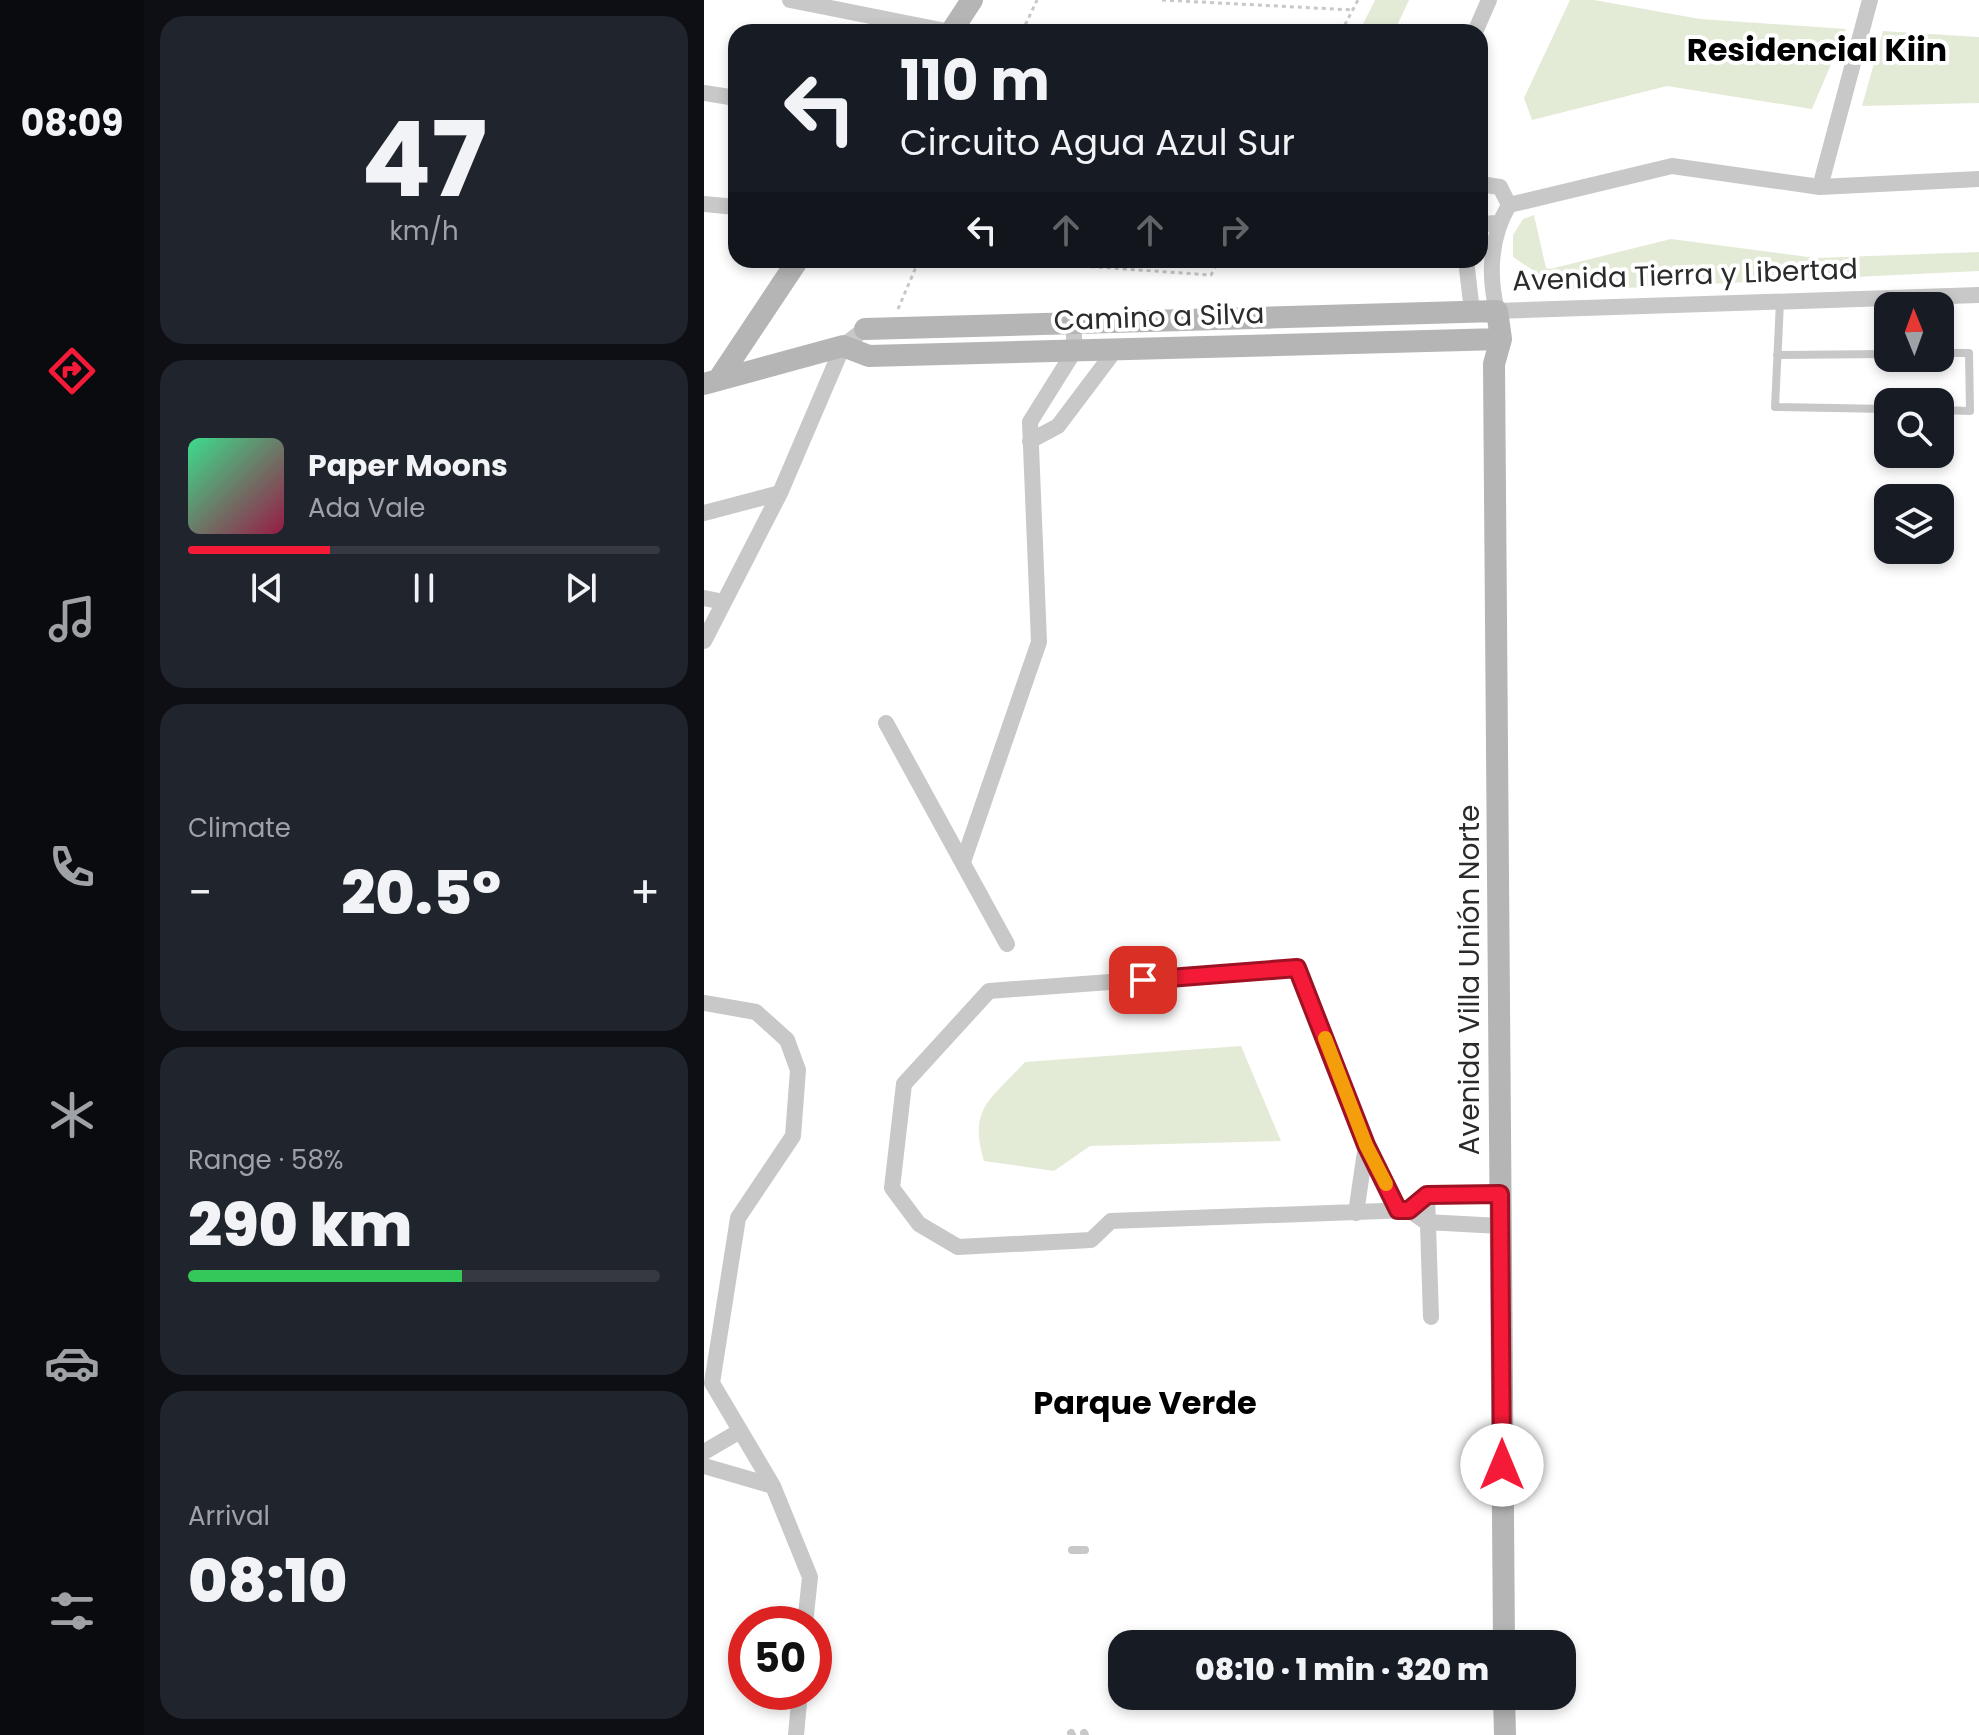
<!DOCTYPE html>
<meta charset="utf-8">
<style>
:root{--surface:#171b24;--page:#20242c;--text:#f1f3f6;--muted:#9ea1a6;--line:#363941;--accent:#f51b38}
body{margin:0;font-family:Poppins,sans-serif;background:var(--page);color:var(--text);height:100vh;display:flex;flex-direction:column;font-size:30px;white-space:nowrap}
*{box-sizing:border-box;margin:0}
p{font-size:26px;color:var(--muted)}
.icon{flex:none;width:44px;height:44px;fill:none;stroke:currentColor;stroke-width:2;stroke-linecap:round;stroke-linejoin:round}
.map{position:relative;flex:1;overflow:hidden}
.drawer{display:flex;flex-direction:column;gap:16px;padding:16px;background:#0d0f14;width:560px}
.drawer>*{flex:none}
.top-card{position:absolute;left:24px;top:24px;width:760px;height:244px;border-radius:24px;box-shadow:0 4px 12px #0003;background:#171b24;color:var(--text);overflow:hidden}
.needle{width:52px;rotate:359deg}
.fabs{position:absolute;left:1170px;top:292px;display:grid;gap:16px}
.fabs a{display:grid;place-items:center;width:80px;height:80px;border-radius:16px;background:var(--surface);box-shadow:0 4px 12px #0003;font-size:40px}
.speed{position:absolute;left:24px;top:1606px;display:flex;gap:16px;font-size:40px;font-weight:700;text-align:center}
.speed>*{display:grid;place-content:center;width:104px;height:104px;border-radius:50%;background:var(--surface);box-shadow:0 4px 12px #0003;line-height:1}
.speed .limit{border:12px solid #d22;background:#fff;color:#111}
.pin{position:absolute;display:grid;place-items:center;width:68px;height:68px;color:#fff;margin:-34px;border-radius:16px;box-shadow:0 4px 12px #0006}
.me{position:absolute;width:88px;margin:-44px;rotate:0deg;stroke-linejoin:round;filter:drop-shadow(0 0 6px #0008)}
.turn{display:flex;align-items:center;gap:28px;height:168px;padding:0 40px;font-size:36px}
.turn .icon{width:104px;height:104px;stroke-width:2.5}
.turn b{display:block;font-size:56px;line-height:68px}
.lanes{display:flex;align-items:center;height:76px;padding:0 40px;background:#0003;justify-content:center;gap:40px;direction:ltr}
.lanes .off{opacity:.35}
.big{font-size:60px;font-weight:800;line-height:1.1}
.drawer .widget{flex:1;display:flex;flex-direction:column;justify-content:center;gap:12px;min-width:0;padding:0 28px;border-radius:24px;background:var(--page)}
.drawer .dial{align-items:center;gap:0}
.dial b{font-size:104px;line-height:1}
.song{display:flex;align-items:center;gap:24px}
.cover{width:96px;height:96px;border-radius:12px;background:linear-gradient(135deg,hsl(150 70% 55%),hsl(340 70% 35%))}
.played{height:8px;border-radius:4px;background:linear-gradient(90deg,var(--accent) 30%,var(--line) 30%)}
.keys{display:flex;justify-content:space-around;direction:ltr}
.heat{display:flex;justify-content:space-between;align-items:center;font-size:44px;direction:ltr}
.charge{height:12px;border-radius:6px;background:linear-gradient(90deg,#34c759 58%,var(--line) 0)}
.trip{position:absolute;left:404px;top:1630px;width:468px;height:80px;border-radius:24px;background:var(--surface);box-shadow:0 4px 12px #0003;font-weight:800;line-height:80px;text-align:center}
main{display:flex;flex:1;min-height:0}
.tab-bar{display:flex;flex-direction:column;width:144px;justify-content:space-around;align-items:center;background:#090b0e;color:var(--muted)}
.tab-bar .icon{width:56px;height:56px}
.tab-bar .active{color:var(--accent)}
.tab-bar b{font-size:36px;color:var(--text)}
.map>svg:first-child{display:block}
.green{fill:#e3ebd7}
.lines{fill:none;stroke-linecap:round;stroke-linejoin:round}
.path{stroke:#c8c8c8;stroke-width:3;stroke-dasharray:4 4;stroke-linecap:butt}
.lane{stroke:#c8c8c8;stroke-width:8}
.street{stroke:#c8c8c8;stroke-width:16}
.secondary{stroke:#b5b5b5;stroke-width:22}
.route-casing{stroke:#9f1224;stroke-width:20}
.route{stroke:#f51b38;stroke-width:14}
.slow{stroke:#f59e0b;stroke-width:14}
.labels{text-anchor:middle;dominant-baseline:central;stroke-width:8;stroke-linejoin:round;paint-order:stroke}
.street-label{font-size:28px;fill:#2b2b2b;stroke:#fff}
.quarter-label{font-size:32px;font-weight:bold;fill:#000;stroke:#fff}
</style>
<main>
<nav class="tab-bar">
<b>08:09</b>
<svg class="icon active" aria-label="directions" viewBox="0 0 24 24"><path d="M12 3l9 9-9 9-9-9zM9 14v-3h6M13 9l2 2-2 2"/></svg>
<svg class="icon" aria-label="music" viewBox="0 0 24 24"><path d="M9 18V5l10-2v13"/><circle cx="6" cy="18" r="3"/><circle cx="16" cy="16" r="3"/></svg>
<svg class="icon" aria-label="phone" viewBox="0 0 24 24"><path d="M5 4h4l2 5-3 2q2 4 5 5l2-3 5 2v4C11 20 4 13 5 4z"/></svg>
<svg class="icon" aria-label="climate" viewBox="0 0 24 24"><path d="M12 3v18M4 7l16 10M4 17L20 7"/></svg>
<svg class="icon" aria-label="car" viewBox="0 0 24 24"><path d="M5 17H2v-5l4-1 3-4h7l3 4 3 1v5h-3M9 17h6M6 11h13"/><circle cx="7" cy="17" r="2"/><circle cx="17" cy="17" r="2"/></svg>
<svg class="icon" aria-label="filters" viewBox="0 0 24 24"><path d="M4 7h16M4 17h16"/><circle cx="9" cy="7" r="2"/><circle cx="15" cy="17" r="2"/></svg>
</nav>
<section class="drawer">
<div class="widget dial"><b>47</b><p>km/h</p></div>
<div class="widget">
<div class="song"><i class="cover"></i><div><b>Paper Moons</b><p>Ada Vale</p></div></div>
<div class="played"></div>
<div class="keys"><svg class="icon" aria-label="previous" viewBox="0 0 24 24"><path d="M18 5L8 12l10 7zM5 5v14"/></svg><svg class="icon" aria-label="pause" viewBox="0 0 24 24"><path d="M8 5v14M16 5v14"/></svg><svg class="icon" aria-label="next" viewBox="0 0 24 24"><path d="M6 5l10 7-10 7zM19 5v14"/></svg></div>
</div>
<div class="widget"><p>Climate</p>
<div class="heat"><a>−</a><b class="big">20.5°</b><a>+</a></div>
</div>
<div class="widget"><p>Range · 58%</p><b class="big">290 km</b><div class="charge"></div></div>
<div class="widget"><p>Arrival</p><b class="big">08:10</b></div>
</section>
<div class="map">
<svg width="1275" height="1735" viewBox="0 0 1275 1735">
<rect width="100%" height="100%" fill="#fff"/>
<!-- green -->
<path class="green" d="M671,0H705L690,32H655Z
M866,0H890L996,19L1142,29L1108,109L963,86L828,120L820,98Z
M1179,31L1275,37V103L1158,106Z
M830,215L842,268L846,269L967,239L1112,258L1275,252V271L860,291L809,257V235L819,219Z
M537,1046L577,1141L386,1146L350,1171L280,1161C264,1107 287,1100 321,1062Z"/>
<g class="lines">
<!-- path -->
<path class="path" d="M458,0L649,10
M318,32L333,0
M637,32L654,0
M291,260L507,275L515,260
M194,309L215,260"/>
<!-- lane -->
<path class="lane" d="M1076,302L1071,407L1184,409
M1236,353H1265L1266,411L1236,410
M1073,355L1184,354
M368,1550H381
M367,1733L368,1735
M380,1733L381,1735"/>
<!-- street -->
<path class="street" d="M86,0L247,32
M771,32L785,0
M0,93L32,98
M1275,179L1116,187L968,166L805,205C786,237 784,275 793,311L1275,295
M776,184L796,187L805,205
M1116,187L1166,0
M0,204L32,207
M776,224L794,223
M762,260L768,311
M326,441L354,426L412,349
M0,513L76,493
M0,598L20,602
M0,641L76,493L139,346L161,329
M182,723L303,944
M259,862L335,642L326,422L371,350L369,323
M0,1003L52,1012L83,1040L94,1070L89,1136L34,1218L8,1383L69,1486L106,1577L101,1624
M723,1195L727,1317
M716,1201L723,1195L796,1194
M694,1210L662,1145L593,968L285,991L200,1084L188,1188L215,1224L254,1247L387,1240L407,1221L705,1210L722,1222L796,1226
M652,1213L662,1145
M0,1452L36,1431
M0,1466L69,1486
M92,1735L96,1692"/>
<!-- secondary -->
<path class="secondary" d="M247,32L268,0
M161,329L793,311L797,339L790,364L800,1644
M14,380L94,260
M0,384L139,346L165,356L797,339
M800,1696L801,1735"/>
</g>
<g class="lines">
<!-- route casing -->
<g class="route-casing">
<path id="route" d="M439,980L593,968L662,1145L694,1210H705L723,1195L796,1194L798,1465"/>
</g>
<!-- route -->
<use href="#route" class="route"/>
<!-- slow -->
<path class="slow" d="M621,1038L662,1145L682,1184"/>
</g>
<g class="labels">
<!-- street labels -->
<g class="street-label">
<text transform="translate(981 275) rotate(-2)">Avenida Tierra y Libertad</text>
<text transform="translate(455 317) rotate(-2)">Camino a Silva</text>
<text transform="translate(765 980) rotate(-90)">Avenida Villa Unión Norte</text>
</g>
<!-- quarter labels -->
<g class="quarter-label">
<text x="1113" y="49">Residencial Kiin</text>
<text x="441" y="1402">Parque Verde</text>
</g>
</g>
</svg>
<div class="fabs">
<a><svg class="needle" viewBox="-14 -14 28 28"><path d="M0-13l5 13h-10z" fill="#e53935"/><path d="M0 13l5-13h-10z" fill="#9ea1a6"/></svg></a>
<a><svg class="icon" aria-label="search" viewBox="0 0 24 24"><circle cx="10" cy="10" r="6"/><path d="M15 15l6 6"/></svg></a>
<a><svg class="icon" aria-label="layers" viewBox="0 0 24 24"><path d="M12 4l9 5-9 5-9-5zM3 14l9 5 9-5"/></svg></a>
</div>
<div class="speed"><div class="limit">50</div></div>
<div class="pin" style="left:439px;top:980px;background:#d93025"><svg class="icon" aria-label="arrive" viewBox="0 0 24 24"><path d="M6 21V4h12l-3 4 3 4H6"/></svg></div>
<svg class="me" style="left:798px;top:1465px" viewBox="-20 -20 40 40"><circle r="19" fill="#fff"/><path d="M0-13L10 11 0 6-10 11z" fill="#f51b38"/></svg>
<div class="trip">08:10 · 1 min · 320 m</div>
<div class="top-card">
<div class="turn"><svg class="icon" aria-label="left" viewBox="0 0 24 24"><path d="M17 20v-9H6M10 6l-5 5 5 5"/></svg><div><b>110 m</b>Circuito Agua Azul Sur</div></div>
<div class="lanes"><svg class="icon" aria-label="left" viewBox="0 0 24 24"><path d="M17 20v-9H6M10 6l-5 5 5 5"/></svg><svg class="icon off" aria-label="ahead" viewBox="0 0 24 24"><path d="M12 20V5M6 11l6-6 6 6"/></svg><svg class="icon off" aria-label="ahead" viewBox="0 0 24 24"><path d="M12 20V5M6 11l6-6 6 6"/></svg><svg class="icon off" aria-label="right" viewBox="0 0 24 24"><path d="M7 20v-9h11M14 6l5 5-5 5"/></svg></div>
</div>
</div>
</main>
